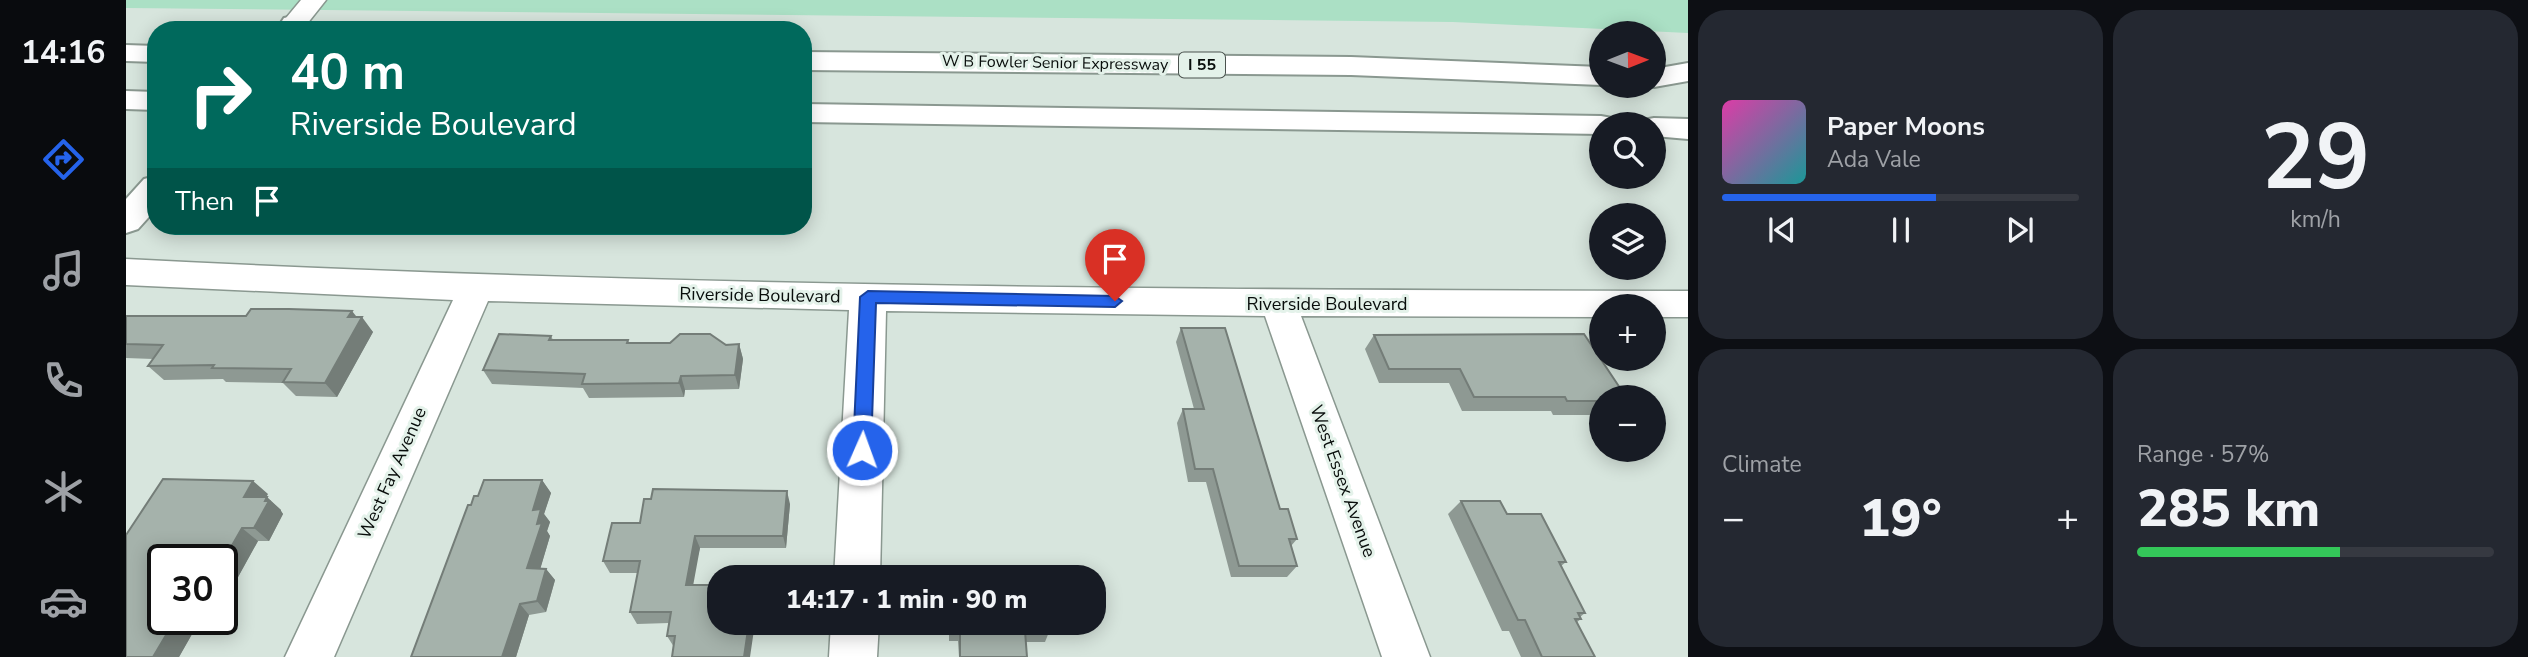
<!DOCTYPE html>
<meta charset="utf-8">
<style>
:root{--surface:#171b24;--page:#242831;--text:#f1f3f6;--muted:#9ea1a6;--line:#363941;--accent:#2563eb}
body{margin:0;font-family:"Nunito Sans",sans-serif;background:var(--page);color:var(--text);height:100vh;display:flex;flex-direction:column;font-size:26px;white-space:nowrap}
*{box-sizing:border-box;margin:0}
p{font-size:23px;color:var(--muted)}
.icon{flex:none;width:38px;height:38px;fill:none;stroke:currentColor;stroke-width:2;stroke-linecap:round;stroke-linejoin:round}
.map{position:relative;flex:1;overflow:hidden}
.panel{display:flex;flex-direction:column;gap:10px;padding:10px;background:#0d0f14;width:840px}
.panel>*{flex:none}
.top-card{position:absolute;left:21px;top:21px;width:665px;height:214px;border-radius:28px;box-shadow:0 4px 18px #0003;background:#00695c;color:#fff;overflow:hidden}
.needle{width:46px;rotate:89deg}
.buttons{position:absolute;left:1463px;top:21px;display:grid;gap:14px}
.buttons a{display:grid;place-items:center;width:77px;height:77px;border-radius:50%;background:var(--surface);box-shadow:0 4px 18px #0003;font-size:35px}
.speed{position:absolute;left:21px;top:544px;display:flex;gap:14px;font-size:35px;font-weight:700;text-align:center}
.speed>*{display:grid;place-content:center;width:91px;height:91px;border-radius:50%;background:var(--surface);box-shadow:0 4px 18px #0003;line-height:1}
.speed .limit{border:4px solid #111;border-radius:10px;background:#fff;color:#111}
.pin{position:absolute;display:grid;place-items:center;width:60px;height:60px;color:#fff;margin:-72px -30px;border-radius:50% 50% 50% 0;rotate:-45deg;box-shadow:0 0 7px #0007}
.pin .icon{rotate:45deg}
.me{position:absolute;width:77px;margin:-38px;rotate:2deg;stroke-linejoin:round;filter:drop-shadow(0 0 5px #0008)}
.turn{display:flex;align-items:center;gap:24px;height:147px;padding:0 28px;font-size:32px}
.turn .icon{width:91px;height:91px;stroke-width:2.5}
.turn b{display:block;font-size:49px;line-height:60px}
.then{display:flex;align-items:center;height:66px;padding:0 28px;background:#0003;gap:14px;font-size:26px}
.big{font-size:52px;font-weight:800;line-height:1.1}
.panel .widget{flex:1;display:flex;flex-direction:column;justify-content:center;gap:10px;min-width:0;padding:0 24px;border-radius:28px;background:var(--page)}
.panel .dial{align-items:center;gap:0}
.dial b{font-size:91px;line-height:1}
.song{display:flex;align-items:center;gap:21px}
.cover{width:84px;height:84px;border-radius:10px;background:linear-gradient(135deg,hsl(320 70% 55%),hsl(180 70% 35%))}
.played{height:7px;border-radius:4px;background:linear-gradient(90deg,var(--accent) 60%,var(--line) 60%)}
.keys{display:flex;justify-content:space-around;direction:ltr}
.heat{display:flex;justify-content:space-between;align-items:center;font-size:38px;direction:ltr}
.charge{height:10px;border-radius:5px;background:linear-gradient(90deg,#34c759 57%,var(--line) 0)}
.panel .tiles{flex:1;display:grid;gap:10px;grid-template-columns:repeat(2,1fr)}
.trip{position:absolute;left:581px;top:565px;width:399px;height:70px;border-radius:28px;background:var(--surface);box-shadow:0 4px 18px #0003;font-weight:800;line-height:70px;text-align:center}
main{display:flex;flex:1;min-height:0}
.tab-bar{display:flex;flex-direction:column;width:126px;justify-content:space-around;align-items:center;background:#090b0e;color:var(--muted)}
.tab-bar .icon{width:49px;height:49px}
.tab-bar .on{color:var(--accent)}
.tab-bar b{font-size:32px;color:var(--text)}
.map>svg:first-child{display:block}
.green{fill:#abe0c5}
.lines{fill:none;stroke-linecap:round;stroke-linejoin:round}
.minor-casing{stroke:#8a9890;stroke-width:3}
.tertiary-casing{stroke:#8a9890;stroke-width:4}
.motorway-casing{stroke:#8a9890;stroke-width:4}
.minor{fill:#fff;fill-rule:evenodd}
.tertiary{fill:#fff;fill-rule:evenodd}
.motorway{fill:#fff;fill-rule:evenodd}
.wall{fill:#8e9993}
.shaded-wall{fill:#747d78}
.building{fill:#a5b2ab;stroke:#747d78;stroke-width:2}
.route{fill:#2563eb;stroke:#184099;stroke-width:2}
.labels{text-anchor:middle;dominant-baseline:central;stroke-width:6;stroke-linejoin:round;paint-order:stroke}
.far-street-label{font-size:16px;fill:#080d0b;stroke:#e4f2ea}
.shield{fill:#e4f2ea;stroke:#4a524e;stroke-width:2}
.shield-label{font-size:16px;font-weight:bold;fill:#080d0b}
.street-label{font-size:18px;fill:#080d0b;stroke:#e4f2ea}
</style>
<main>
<nav class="tab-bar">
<b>14:16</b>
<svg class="icon on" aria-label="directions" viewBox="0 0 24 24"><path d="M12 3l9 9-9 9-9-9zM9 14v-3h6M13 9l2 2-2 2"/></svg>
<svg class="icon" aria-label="music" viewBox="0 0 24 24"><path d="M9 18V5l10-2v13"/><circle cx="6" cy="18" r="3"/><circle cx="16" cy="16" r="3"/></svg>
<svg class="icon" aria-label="phone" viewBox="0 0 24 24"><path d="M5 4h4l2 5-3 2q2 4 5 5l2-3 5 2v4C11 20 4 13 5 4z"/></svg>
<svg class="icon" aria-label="climate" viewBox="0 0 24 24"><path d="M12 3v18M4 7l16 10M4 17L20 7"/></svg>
<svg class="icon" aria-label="car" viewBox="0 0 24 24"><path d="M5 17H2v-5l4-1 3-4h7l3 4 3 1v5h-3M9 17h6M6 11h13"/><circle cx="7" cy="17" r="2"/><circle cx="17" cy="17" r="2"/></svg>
</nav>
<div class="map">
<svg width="1562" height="657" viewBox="0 0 1562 657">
<rect width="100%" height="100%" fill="#d7e5dd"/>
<!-- green -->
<path class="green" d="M0,0H1562V33L1327,22L0,8Z"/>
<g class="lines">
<!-- minor casing -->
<g class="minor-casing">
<path id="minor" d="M175,0H200L177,29H159L155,24Z
M0,259C520,286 1041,290 1562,291V317H1528V306H1475V317L1175,316L1304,657H1256L1139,316L760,311L754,578H708L723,310L362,301L208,657H159L327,300L0,285Z
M705,623H753L751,657H703Z"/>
</g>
<!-- tertiary casing -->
<g class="tertiary-casing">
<path id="tertiary" d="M168,16L178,18L181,24L178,30H150L158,18Z
M30,176V209L12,229L0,233V199L18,179Z"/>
</g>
<!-- motorway casing -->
<g class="motorway-casing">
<path id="motorway" d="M0,45L30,46V62L0,61Z
M677,52L1225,57L1475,67V85L1225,75L677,70Z
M1562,63V81L1528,87L1524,86H1528V69Z
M0,91L30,92V110L0,109Z
M677,104L1475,116L1486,118L1490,124H1475V134L677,122Z
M1528,118L1562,119V139L1528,136V124H1514L1517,120Z"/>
</g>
<!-- minor -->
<use href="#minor" class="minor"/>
<!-- tertiary -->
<use href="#tertiary" class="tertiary"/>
<!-- motorway -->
<use href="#motorway" class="motorway"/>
</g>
<!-- wall -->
<path class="wall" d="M0,316L231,317L247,332L211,397L170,396L157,383L100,382L97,379L38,380L22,366L27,359L0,358Z
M1055,328L1171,539L1165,546L1171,566L1161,577H1105L1080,482H1062L1051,423L1057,409H1068L1050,342Z
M1248,335L1475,397V415H1427L1425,411H1336L1323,383H1253L1239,349Z
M425,336L427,340H502L503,343L613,344L617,359L613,389L559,390L558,397L463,398L457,388L366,384L357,370Z
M416,480L425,493L418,514L424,522L421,531L424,536L414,569H420L429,580L420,612L403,615L390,657L345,505L352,496Z
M142,494L140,497L155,510V511L157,514L143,541H132L96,606V560L37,620H74L53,657H0Z
M1335,501L1381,514L1440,562L1435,566L1459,613L1454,617L1455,619L1451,622L1469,657H1395L1383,631H1376L1322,514Z
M664,504L660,548H574L548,647L541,636L543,623L511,624L504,612L512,573H484L477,561L514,523Z
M823,623H922L923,632L919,642H900L901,657H833L832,641H823Z"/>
<!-- shaded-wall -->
<path class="shaded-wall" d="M226,311L234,321L236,317L247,332L211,397L199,383L222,317Z
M613,344L617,359L613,389L609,375Z
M555,376L559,390L558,397L553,383Z
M416,480L425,493L418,514L424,522L421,531L424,536L411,580L401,568L411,524L407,510Z
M127,481L142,494L133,510L118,497Z
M661,491L664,504L660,548L657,536Z
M141,497L155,510V511L157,514L143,541L128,528Z
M116,528L132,541L96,606V563Z
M569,536L574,548L565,597L560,585Z
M420,569L429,580L420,612L411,601Z
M394,604L403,615L390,657H376Z
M49,620H74L53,657H27Z
M623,623H629L624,657H618Z"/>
<!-- building -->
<path class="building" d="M125,309H163L226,311L222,317H236L199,383L157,382L165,369L86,368L88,365L22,366L37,345L0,344V316H120Z
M1055,328H1099L1154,509H1162L1171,539H1163L1171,566H1113L1087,469H1069L1057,409H1078Z
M373,334L425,336L423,340H502L501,343H544L554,334H584L600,345L613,344L609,375L555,376L553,383L456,384L459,374L357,370Z
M1458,334L1500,397H1475V401H1441L1439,397H1348L1334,369H1263L1248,335Z
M37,479L127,481L118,497H141L139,501H143L128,528H116L96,563V560H37V620H49L27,657H0V535Z
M358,480H416L407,510L415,509L411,524L416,523L401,568L420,569L411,601L394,604L376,657H285L342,505H345L348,496H352Z
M527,489L661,491L657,536H569L560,585H593V623H623L618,657H546L549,636H541L545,612H504L514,561H477L486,523H514L518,499H525Z
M1335,501H1374L1381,514H1415L1440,562H1433L1459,613H1452L1455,619H1449L1469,657H1416L1399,620H1392Z
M823,576L918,577V578H823Z
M824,623H922L923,632L899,631L901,657H834V631H825Z"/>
<!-- route -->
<path class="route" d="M742,291L989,296L996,301L989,307L750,303L745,450L742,455L736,458L730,455L727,450L734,297Z"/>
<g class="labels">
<!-- far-street labels -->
<g class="far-street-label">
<text transform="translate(929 63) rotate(1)">W B Fowler Senior Expressway</text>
</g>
<!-- shield labels -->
<rect class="shield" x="1053" y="52.5" width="46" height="25" rx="5"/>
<g class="shield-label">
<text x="1076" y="65">I 55</text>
</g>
<!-- street labels -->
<g class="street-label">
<text transform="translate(634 295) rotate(1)">Riverside Boulevard</text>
<text x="1201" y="304">Riverside Boulevard</text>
<text transform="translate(266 473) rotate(-66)">West Fay Avenue</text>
<text transform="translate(1217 481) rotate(70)">West Essex Avenue</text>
</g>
</g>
</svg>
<div class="buttons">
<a><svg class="needle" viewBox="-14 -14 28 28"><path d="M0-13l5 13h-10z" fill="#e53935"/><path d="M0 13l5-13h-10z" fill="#9ea1a6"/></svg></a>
<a><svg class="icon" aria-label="search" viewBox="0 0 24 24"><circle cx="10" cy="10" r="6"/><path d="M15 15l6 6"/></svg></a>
<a><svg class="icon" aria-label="layers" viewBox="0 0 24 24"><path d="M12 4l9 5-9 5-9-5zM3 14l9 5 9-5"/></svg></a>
<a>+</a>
<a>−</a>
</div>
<div class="speed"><div class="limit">30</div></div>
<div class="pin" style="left:989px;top:301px;background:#d93025"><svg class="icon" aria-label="arrive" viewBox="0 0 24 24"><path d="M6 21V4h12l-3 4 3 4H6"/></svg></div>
<svg class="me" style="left:736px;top:450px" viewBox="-20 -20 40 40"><circle r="17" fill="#2563eb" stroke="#fff" stroke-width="3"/><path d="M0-11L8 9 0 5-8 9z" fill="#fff"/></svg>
<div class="trip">14:17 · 1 min · 90 m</div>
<div class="top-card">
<div class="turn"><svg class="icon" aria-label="right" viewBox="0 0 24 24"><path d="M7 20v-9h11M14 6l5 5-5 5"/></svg><div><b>40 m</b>Riverside Boulevard</div></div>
<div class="then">Then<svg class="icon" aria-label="arrive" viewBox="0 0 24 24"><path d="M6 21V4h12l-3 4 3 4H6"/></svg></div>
</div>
</div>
<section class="panel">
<div class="tiles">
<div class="widget">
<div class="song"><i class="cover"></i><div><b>Paper Moons</b><p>Ada Vale</p></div></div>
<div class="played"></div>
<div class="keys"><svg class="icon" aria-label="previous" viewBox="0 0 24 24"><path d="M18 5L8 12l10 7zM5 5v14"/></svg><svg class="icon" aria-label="pause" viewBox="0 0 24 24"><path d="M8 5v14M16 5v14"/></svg><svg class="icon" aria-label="next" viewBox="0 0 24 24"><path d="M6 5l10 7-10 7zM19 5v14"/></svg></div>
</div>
<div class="widget dial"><b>29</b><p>km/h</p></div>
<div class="widget"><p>Climate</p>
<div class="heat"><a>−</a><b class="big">19°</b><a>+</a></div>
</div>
<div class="widget"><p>Range · 57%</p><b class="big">285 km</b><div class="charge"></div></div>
</div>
</section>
</main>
